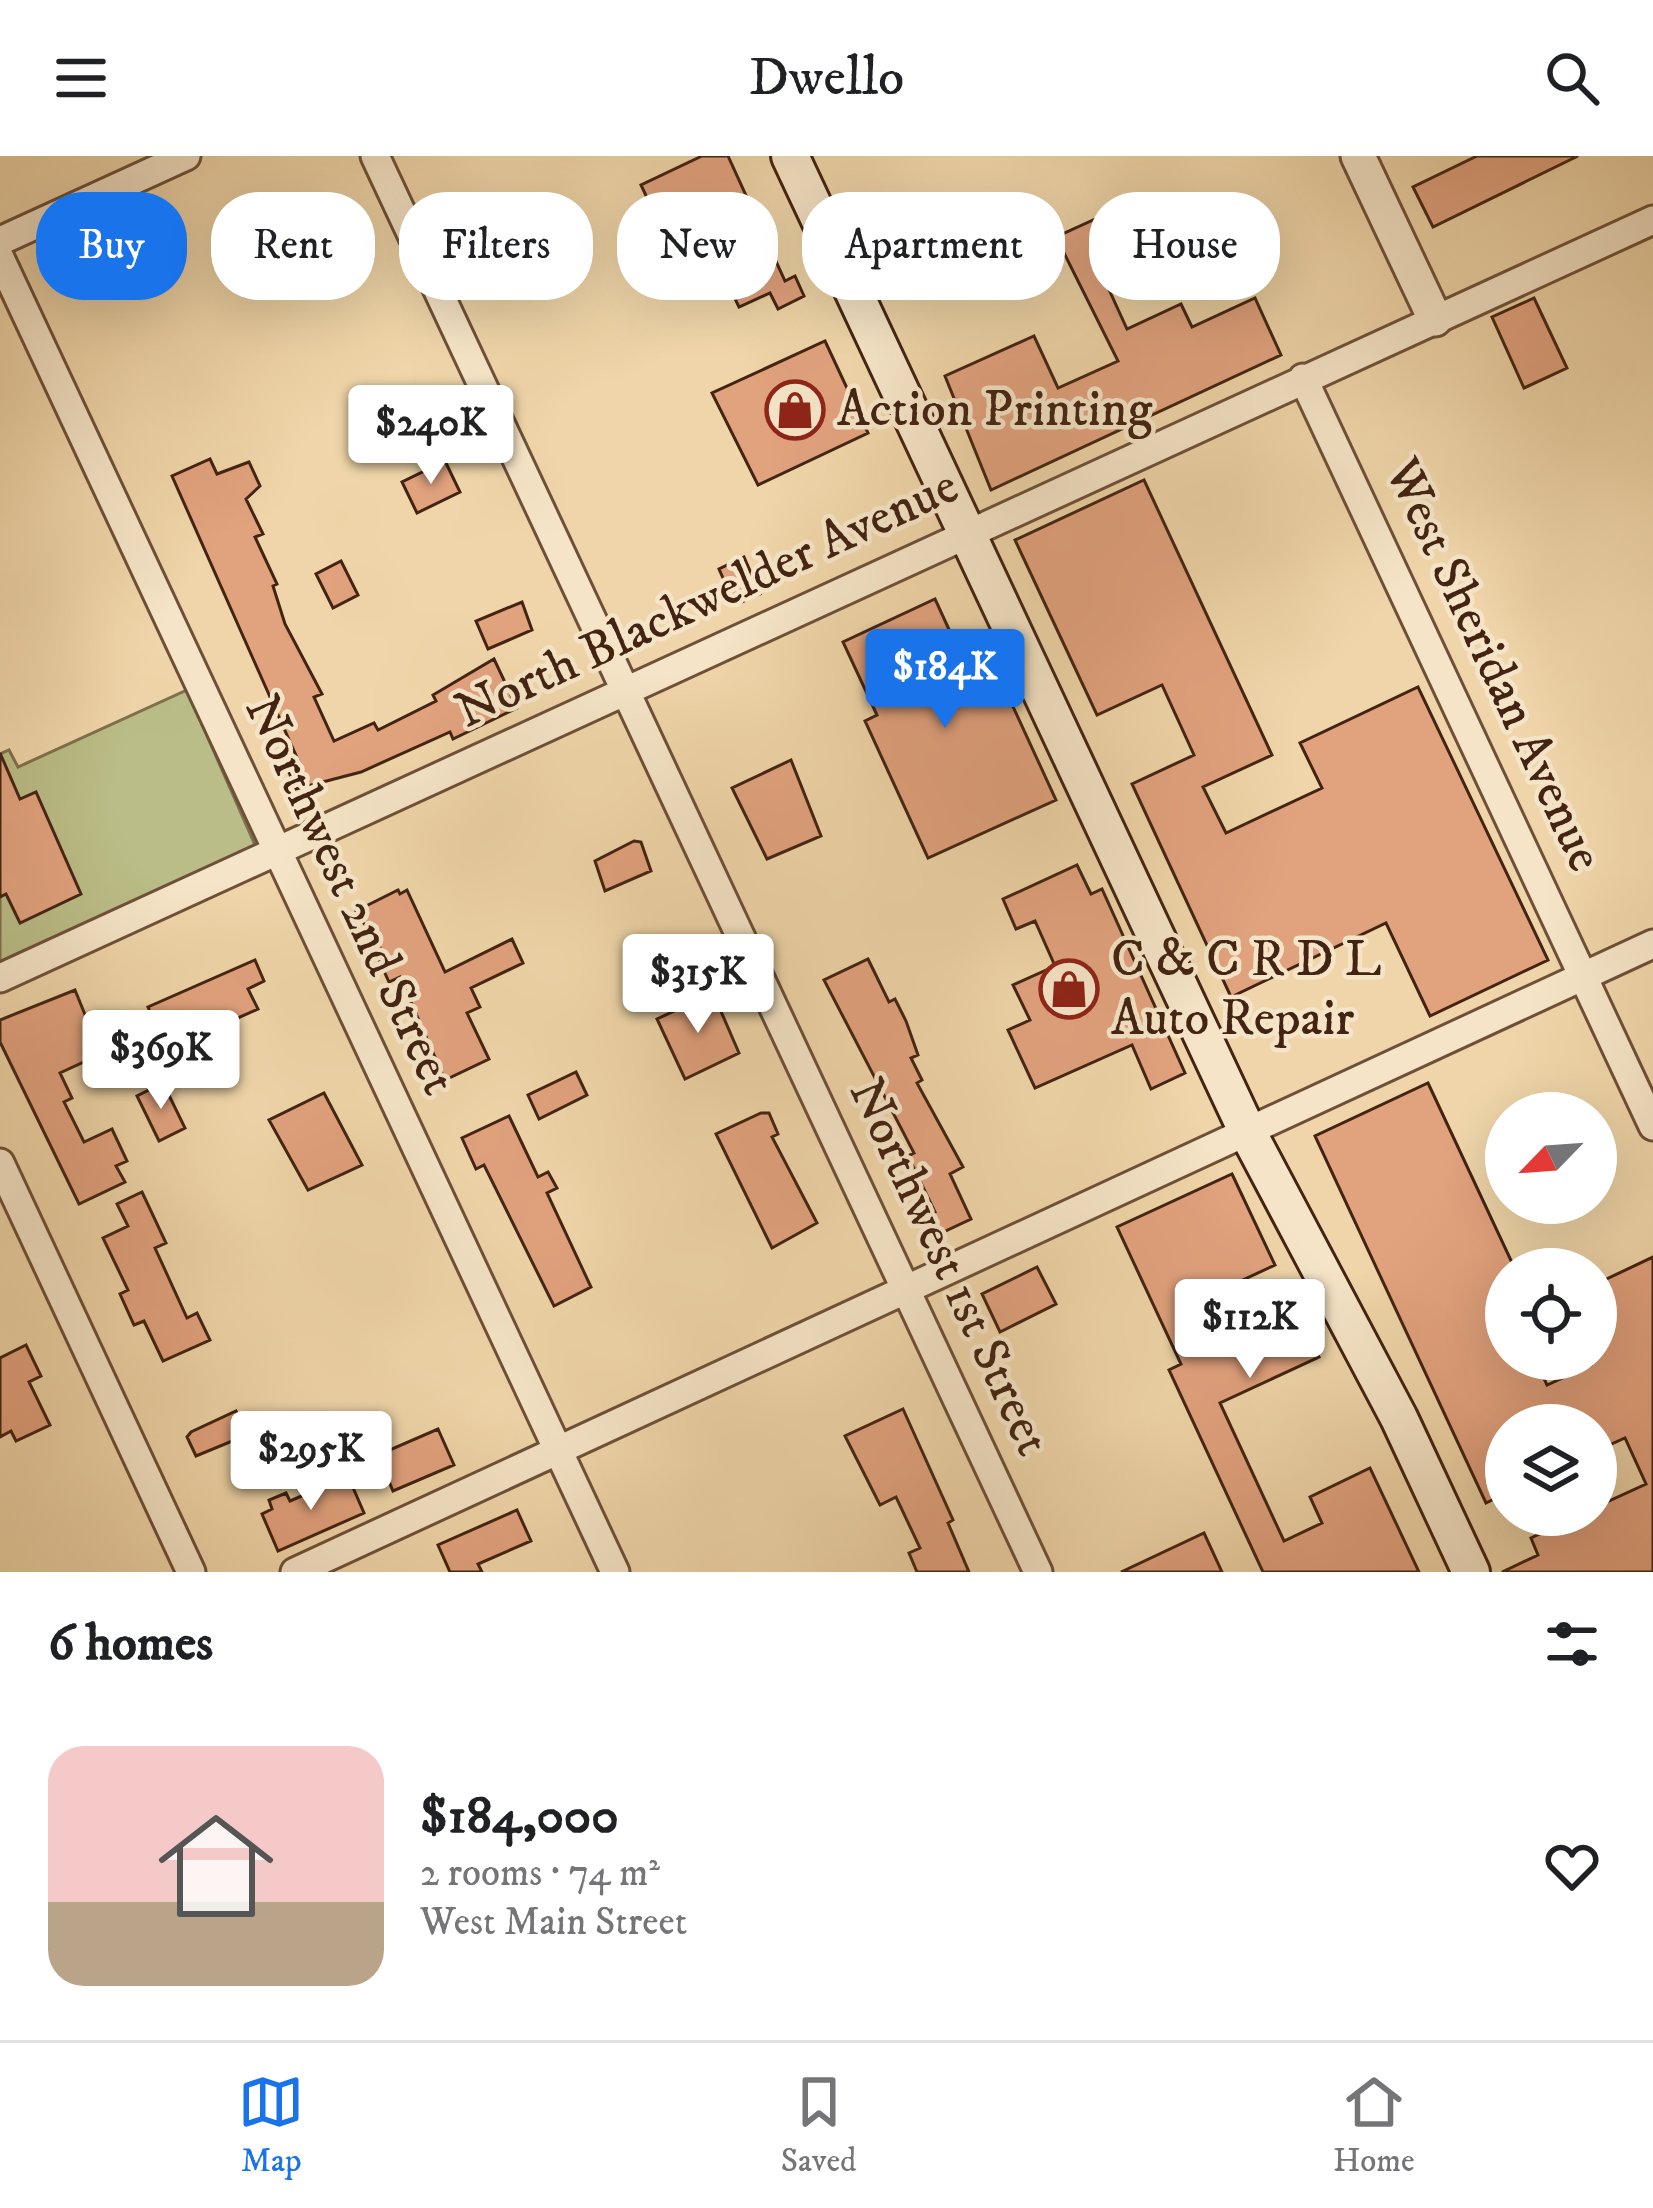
<!DOCTYPE html>
<meta charset="utf-8">
<style>
:root{--surface:#fff;--page:#f6f6f6;--text:#202124;--muted:#757577;--line:#e0e0e0;--accent:#1a73e8}
body{margin:0;font-family:"IM FELL DW Pica",serif;background:var(--page);color:var(--text);height:100vh;display:flex;flex-direction:column;font-size:45px;white-space:nowrap}
*{box-sizing:border-box;margin:0}
p{font-size:39px;color:var(--muted)}
.icon{flex:none;width:66px;height:66px;fill:none;stroke:currentColor;stroke-width:2;stroke-linecap:round;stroke-linejoin:round}
.map{position:relative;height:1416px;overflow:hidden}
.details{display:flex;flex-direction:column;background:var(--surface);flex:1}
.details>*{flex:none}
.banner{position:absolute;left:36px;top:36px;width:1581px;height:108px;display:flex;gap:24px}
.needle{width:78px;rotate:245deg}
.tools{position:absolute;left:1485px;top:936px;display:grid;gap:24px}
.tools a{display:grid;place-items:center;width:132px;height:132px;border-radius:50%;background:var(--surface);box-shadow:0 12px 48px #0002;font-size:60px}
.price{position:absolute;translate:-50% -102px;padding:0 27px;border-radius:12px;background:#fff;color:#222;font-size:39px;line-height:78px;filter:drop-shadow(0 3px 6px #0008)}
.price::after{content:'';position:absolute;left:50%;top:72px;width:36px;height:27px;margin-left:-18px;background:inherit;clip-path:polygon(0 0,100% 0,50% 100%)}
.price.current{background:var(--accent);color:#fff}
ul{padding:0;list-style:none}
li{display:flex;align-items:center;gap:36px;height:300px;padding:0 48px}
li span{display:grid;place-items:center;flex:none;width:336px;height:240px;border-radius:36px;color:#555}
li>.icon{margin-inline-start:auto}
span .icon{width:144px;height:144px;fill:#fffc;stroke-width:1}
li b{font-size:51px}
h2{display:flex;justify-content:space-between;align-items:center;height:144px;padding:0 48px;font-size:51px}
.tag{padding:0 42px;border-radius:48px;background:var(--surface);box-shadow:0 12px 48px #0002;font-size:42px;line-height:108px}
.tag.current{background:var(--accent);color:#fff}
header{display:flex;justify-content:space-between;align-items:center;height:156px;padding:0 48px;background:var(--surface);font-size:54px;font-weight:600}
.tabs{display:flex;justify-content:space-around;align-items:center;height:168px;border-top:3px solid var(--line);background:var(--surface);font-size:33px;color:var(--muted)}
.tabs a{display:grid;justify-items:center;gap:6px}
.tabs .current{color:var(--accent)}
.map>svg:first-child{display:block}
.green{fill:#babd87;stroke:#7e704c;stroke-width:3}
.building{fill:#e1a27e;stroke:#432412;stroke-width:3}
.lines{fill:none;stroke-linecap:round;stroke-linejoin:round}
.minor-casing{stroke:#6e5038;stroke-width:33}
.tertiary-casing{stroke:#6e5038;stroke-width:39}
.secondary-casing{stroke:#432412;stroke-width:42}
.minor{stroke:#f5e4c7;stroke-width:27}
.tertiary{stroke:#f5e4c7;stroke-width:33}
.secondary{stroke:#f5e4c7;stroke-width:36}
.labels{text-anchor:middle;dominant-baseline:central;stroke-width:9;stroke-linejoin:round;paint-order:stroke}
.poi-label{font-size:51px;fill:#432412;stroke:#f5e4c7;text-anchor:start}
.street-label{font-size:51px;fill:#432412;stroke:#f5e4c7}
</style>
<header><svg class="icon" aria-label="menu" viewBox="0 0 24 24"><path d="M4 6h16M4 12h16M4 18h16"/></svg>Dwello<svg class="icon" aria-label="search" viewBox="0 0 24 24"><circle cx="10" cy="10" r="6"/><path d="M15 15l6 6"/></svg></header>
<div class="map">
<svg width="1653" height="1416" viewBox="0 0 1653 1416">
<rect width="100%" height="100%" fill="#efd5a9"/>
<filter id="stains"><feTurbulence type="fractalNoise" baseFrequency=".00167" numOctaves="4"/><feColorMatrix values="0 0 0 0 .2 0 0 0 0 .09 0 0 0 0 .02 0 0 0 .5 -.17"/></filter>
<radialGradient id="worn" r=".72"><stop offset=".6" stop-color="#630" stop-opacity="0"/><stop offset="1" stop-color="#630" stop-opacity=".3"/></radialGradient>
<path class="green" d="M187,534L255,689L0,808V598L9,594L18,611Z"/>
<path class="building" d="M702,0H728L785,125L795,120L804,140L778,153L770,137L739,151L724,120L700,131L678,85L669,89L641,29Z
M1477,0H1578L1433,71L1413,31Z
M1150,38L1171,85L1101,116L1127,173L1181,148L1192,171L1255,142L1281,199L991,334L945,220L1034,180L1058,232L1118,205L1056,81Z
M1534,142L1567,212L1524,232L1492,161Z
M825,185L868,277L758,329L712,237Z
M210,303L217,318L249,306L260,330L246,343L263,378L255,381L277,428L273,430L285,468L322,538L314,541L334,585L374,567L378,574L436,545L433,539L494,503L517,552L453,583L450,576L361,616L296,633L286,609L298,604L172,320Z
M445,305L460,336L417,357L402,326Z
M1144,324L1272,599L1203,631L1226,677L1322,632L1300,587L1418,531L1548,804L1430,860L1386,767L1231,841L1132,628L1194,599L1162,529L1097,559L1015,384Z
M744,401L760,438L735,449L719,413Z
M341,405L358,439L333,452L316,418Z
M935,443L969,517L992,505L1056,644L928,702L865,565L877,559L843,486Z
M522,446L532,474L488,493L476,465Z
M0,597L20,643L36,636L81,738L20,767L6,738L0,741Z
M791,604L821,680L767,703L732,632Z
M634,685L641,686L651,715L605,735L595,705Z
M1077,709L1091,738L1102,733L1185,917L1151,933L1132,889L1035,932L1008,874L1030,864L1013,829L1055,810L1035,765L1016,773L1003,743Z
M398,734L400,738L407,734L445,816L512,783L523,807L471,832L480,851L467,857L489,903L445,924L400,821L389,826L378,802L385,799L356,755Z
M868,803L889,846L895,843L906,865L918,899L911,902L922,924L917,927L963,1011L950,1018L971,1063L937,1079L927,1060L935,1056L908,1000L914,997L824,824Z
M255,804L264,825L248,833L258,853L166,894L148,851Z
M75,834L101,898L60,917L72,942L64,946L84,986L112,973L127,1005L116,1010L125,1026L79,1048L0,886V864Z
M713,837L739,897L685,923L657,863Z
M576,916L587,939L539,963L528,939Z
M163,927L185,972L159,985L137,940Z
M1428,927L1515,1113H1506V1203H1535L1547,1229L1591,1209L1589,1203H1596V1128L1653,1101V1416H1502L1538,1399L1531,1382L1580,1359H1596V1351L1646,1328L1625,1282L1596,1295V1269H1506V1337L1486,1347L1315,980Z
M324,937L362,1009L308,1034L269,964Z
M761,957H769L778,978L772,981L817,1067L772,1092L716,978Z
M509,960L538,1021L548,1016L557,1032L547,1037L591,1131L554,1150L484,1009L476,1013L462,982Z
M1232,1018L1275,1109L1185,1151L1206,1197L1297,1154L1319,1201L1220,1247L1284,1385L1322,1367L1310,1341L1370,1312L1419,1416H1263L1169,1214L1181,1208L1117,1071Z
M142,1036L166,1087L155,1092L187,1162L197,1157L210,1184L163,1205L144,1165L134,1169L120,1138L128,1134L103,1082L128,1070L117,1048Z
M1037,1111L1056,1148L1000,1176L982,1138Z
M26,1189L41,1220L29,1226L50,1269L16,1285L11,1275L0,1281V1202Z
M903,1253L953,1364L948,1367L969,1416H917L909,1397L920,1392L896,1341L880,1349L845,1280Z
M236,1255L247,1279L196,1300L187,1281L191,1276Z
M438,1273L454,1309L393,1335L378,1299Z
M348,1320L364,1357L278,1395L262,1358L272,1353L269,1344L286,1337L290,1345Z
M517,1354L531,1385L478,1408L482,1416H450L438,1389Z
M1204,1377L1222,1416H1121Z"/>
<g class="lines">
<defs>
<path id="minor" d="M375,0L1038,1416
M0,85L186,0
M0,102L615,1416
M1303,222L1653,970
M0,822L1653,64
M0,1007L191,1416
M295,1416L1653,788"/>
<path id="tertiary" d="M1358,0L1435,163"/>
<path id="secondary" d="M790,0L1248,977L1399,1262L1471,1416"/>
</defs>
<use href="#minor" class="minor-casing"/>
<use href="#tertiary" class="tertiary-casing"/>
<use href="#secondary" class="secondary-casing"/>
<use href="#minor" class="minor"/>
<use href="#tertiary" class="tertiary"/>
<use href="#secondary" class="secondary"/>
</g>
<defs>
<symbol id="shop-ring" viewBox="-11 -11 22 22"><circle r="9.5" fill="#f5e4c7" stroke="#8f2418" stroke-width="1.5"/><path d="M-5-2.5h2.3a2.7 3.5 0 0 1 5.4 0H5L5.5 6h-11ZM-1.5-2.5h3a1.5 2.3 0 0 0-3 0Z" fill="#8f2418"/></symbol>
</defs>
<g fill-rule="evenodd">
<use href="#shop-ring" x="762" y="221" width="66" height="66"/>
<use href="#shop-ring" x="1036" y="800" width="66" height="66"/>
</g>
<g class="labels">
<g class="poi-label">
<text x="837" y="254">Action Printing</text>
<text x="1111" y="804">C &amp; C R D L<tspan x="1111" dy="59">Auto Repair</tspan></text>
</g>
<g class="street-label">
<text transform="translate(707 443) rotate(-25)">North Blackwelder Avenue</text>
<text transform="translate(1493 509) rotate(65)">West Sheridan Avenue</text>
<text transform="translate(350 739) rotate(65)">Northwest 2nd Street</text>
<text transform="translate(949 1111) rotate(65)">Northwest 1st Street</text>
</g>
</g>
<rect width="100%" height="100%" filter="url(#stains)"/>
<rect width="100%" height="100%" fill="url(#worn)"/>
</svg>
<div class="tools">
<a><svg class="needle" viewBox="-14 -14 28 28"><path d="M0-13l5 13h-10z" fill="#e53935"/><path d="M0 13l5-13h-10z" fill="#757577"/></svg></a>
<a><svg class="icon" aria-label="locate" viewBox="0 0 24 24"><circle cx="12" cy="12" r="6"/><path d="M12 2v4M12 18v4M2 12h4M18 12h4"/></svg></a>
<a><svg class="icon" aria-label="layers" viewBox="0 0 24 24"><path d="M12 4l9 5-9 5-9-5zM3 14l9 5 9-5"/></svg></a>
</div>
<b class="price" style="left:431px;top:331px">$240K</b>
<b class="price current" style="left:945px;top:575px">$184K</b>
<b class="price" style="left:698px;top:880px">$315K</b>
<b class="price" style="left:161px;top:956px">$369K</b>
<b class="price" style="left:1250px;top:1225px">$112K</b>
<b class="price" style="left:311px;top:1357px">$295K</b>
<div class="banner">
<a class="tag current">Buy</a>
<a class="tag">Rent</a>
<a class="tag">Filters</a>
<a class="tag">New</a>
<a class="tag">Apartment</a>
<a class="tag">House</a>
</div>
</div>
<section class="details">
<h2>6 homes<svg class="icon" aria-label="filters" viewBox="0 0 24 24"><path d="M4 7h16M4 17h16"/><circle cx="9" cy="7" r="2"/><circle cx="15" cy="17" r="2"/></svg></h2>
<ul>
<li><span style="background:linear-gradient(#f6c9c9 65%,#b9a48a 0)"><svg class="icon" aria-label="home" viewBox="0 0 24 24"><path d="M3 11l9-7 9 7M6 9v11h12V9"/></svg></span><div><b>$184,000</b><p>2 rooms · 74 m²</p><p>West Main Street</p></div><svg class="icon" aria-label="heart" viewBox="0 0 24 24"><path d="M12 20l-8-8c-3-5 5-10 8-4 3-6 11-1 8 4z"/></svg></li>
</ul>
</section>
<nav class="tabs">
<a class="current"><svg class="icon" aria-label="map" viewBox="0 0 24 24"><path d="M3 6l6-2 6 2 6-2v14l-6 2-6-2-6 2zM9 4v14M15 6v14"/></svg>Map</a>
<a><svg class="icon" aria-label="saved" viewBox="0 0 24 24"><path d="M7 4h10v16l-5-4-5 4z"/></svg>Saved</a>
<a><svg class="icon" aria-label="home" viewBox="0 0 24 24"><path d="M3 11l9-7 9 7M6 9v11h12V9"/></svg>Home</a>
</nav>
